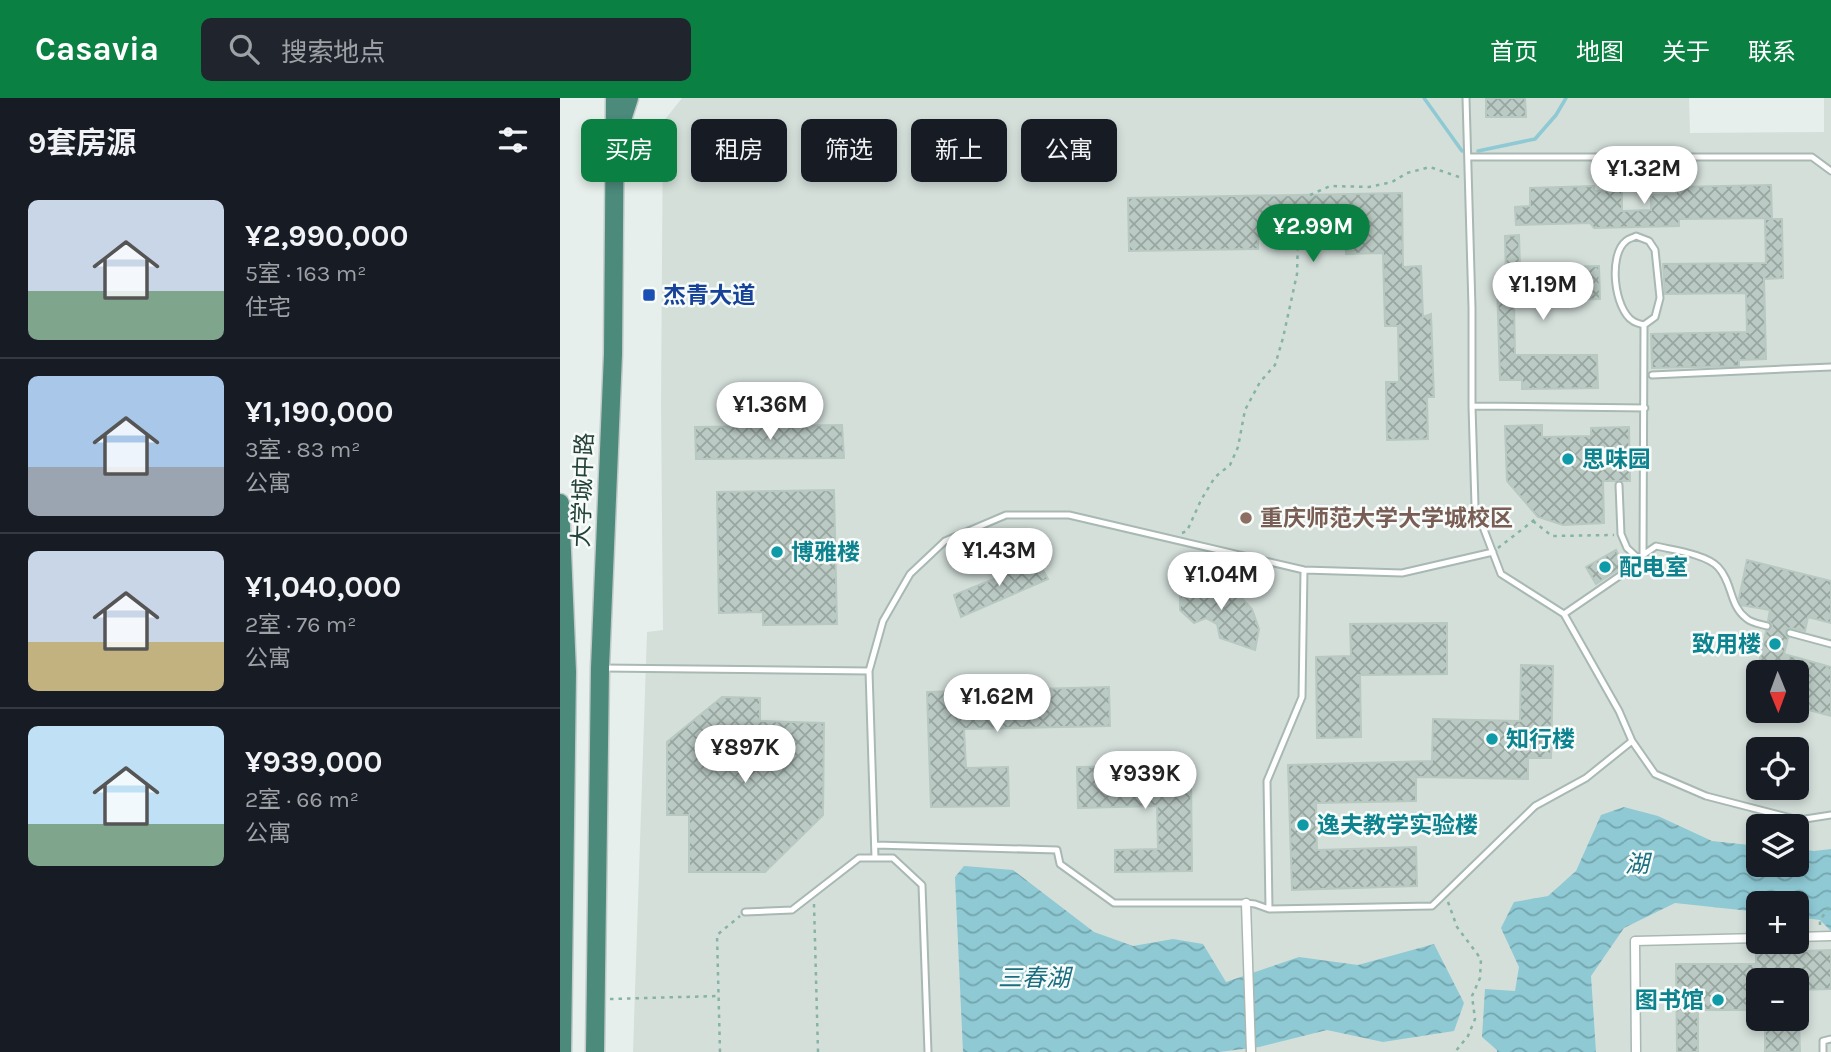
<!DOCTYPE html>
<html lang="zh">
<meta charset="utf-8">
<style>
:root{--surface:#171b24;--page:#20242c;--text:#f1f3f6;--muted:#9ea1a6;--line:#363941;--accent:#0b8043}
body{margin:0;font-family:Karla,"Noto Sans SC",sans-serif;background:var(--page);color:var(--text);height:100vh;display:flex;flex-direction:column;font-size:26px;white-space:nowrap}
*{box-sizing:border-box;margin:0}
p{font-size:23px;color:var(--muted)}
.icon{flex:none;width:38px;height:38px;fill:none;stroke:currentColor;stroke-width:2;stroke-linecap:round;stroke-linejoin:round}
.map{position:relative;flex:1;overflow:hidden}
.side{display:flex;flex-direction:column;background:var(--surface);width:560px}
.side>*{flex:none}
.guide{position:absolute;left:21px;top:21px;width:665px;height:63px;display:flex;gap:14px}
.needle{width:46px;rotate:179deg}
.buttons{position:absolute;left:1186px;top:562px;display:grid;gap:14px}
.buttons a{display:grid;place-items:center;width:63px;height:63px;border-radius:10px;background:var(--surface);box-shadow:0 4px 10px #0003;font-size:35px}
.price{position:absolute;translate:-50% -60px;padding:0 16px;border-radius:24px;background:#fff;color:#222;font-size:23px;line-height:46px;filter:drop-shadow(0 2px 4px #0008)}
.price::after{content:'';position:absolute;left:50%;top:42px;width:21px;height:16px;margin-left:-10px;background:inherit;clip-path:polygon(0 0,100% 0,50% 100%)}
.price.selected{background:var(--accent);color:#fff}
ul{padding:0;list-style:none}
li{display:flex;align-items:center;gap:21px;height:175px;padding:0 28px}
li+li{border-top:2px solid var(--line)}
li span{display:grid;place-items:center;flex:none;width:196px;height:140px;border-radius:10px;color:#555}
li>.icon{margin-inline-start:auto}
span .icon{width:84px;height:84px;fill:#fffc;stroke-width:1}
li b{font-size:30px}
h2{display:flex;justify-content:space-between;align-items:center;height:84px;padding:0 28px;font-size:30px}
.pill{padding:0 24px;border-radius:10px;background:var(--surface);box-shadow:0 4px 10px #0003;font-size:24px;line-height:63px}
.pill.selected{background:var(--accent);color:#fff}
header{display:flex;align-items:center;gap:42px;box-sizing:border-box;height:98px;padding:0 35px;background:var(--accent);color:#fff}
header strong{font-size:33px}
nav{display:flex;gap:38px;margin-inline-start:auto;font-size:24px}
.search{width:490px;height:63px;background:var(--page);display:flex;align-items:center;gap:18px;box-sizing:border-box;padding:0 24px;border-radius:10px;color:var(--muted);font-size:26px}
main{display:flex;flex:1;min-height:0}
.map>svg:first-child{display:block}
.built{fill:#d4dfda;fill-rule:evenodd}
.water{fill:url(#water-waves)}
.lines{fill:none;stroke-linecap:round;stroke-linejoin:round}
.stream{stroke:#8ec9d4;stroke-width:3.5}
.building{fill:url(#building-cross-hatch);stroke:#b8c9c2;stroke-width:2}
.service-casing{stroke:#a8b8b2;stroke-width:9}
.pedestrian-casing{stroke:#a8b8b2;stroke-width:11}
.trunk-casing{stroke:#c2cac8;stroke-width:21}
.path{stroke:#86b3a5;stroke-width:2.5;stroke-dasharray:3.5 5;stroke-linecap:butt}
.service{stroke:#fff;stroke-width:5}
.pedestrian{stroke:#fff;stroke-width:8}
.trunk{stroke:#4c8a7c;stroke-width:18}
.transit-dot{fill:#1a4fb4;stroke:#f7fbf9;stroke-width:2.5}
.culture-dot{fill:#0f9aa8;stroke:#f7fbf9;stroke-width:2.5}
.education-dot{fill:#8d6e63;stroke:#f7fbf9;stroke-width:2.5}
.labels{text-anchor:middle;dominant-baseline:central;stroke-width:5;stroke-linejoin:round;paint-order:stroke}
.transit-label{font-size:23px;font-weight:bold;fill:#164399;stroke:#f7fbf9;text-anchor:start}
.culture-label{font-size:23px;font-weight:bold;fill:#0d838f;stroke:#f7fbf9;text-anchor:start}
.street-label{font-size:23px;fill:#24423a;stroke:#f7fbf9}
.education-label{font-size:23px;font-weight:bold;fill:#785e54;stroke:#f7fbf9;text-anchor:start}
.water-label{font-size:24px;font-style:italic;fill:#1c6f80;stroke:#f7fbf9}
</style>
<header>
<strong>Casavia</strong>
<div class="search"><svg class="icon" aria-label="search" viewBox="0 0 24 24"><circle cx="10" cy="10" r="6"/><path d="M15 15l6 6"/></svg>搜索地点</div>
<nav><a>首页</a><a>地图</a><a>关于</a><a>联系</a></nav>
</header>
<main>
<section class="side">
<h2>9套房源<svg class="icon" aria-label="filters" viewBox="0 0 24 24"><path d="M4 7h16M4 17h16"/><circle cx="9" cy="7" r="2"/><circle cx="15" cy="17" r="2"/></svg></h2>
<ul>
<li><span style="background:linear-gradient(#c9d6e8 65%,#7fa58c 0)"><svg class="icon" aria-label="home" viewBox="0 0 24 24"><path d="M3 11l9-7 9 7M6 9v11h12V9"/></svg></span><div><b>¥2,990,000</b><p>5室 · 163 m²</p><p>住宅</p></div></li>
<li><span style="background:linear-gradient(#a9c7e8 65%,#9aa5b1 0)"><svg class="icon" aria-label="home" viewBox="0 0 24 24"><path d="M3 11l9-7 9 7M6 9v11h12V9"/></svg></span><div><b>¥1,190,000</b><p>3室 · 83 m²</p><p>公寓</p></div></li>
<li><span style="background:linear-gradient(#c9d6e8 65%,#c2b280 0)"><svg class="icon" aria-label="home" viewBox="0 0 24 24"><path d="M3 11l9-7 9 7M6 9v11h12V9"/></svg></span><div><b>¥1,040,000</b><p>2室 · 76 m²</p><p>公寓</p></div></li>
<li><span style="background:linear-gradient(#bfe0f5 70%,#7fa58c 0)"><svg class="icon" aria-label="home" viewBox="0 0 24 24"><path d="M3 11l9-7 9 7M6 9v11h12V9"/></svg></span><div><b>¥939,000</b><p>2室 · 66 m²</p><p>公寓</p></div></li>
</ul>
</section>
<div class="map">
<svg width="1271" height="954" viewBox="0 0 1271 954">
<defs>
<pattern id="water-waves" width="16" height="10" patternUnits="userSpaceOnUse" patternTransform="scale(1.75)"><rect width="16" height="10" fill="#8ec9d4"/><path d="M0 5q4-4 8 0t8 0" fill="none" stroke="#74a5ad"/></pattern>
<pattern id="building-cross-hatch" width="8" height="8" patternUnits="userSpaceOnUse" patternTransform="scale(1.75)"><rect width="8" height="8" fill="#bbcac4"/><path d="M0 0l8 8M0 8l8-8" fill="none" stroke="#98a6a0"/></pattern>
</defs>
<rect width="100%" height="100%" fill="#e6efeb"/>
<path class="built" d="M122,0H1129L1130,35L1264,34V0H1271V954H73L87,534L103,532L101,306L103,24ZM1199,574H1237V612H1199ZM1199,651H1237V690H1199ZM1199,728H1237V766H1199ZM1199,805H1237V844H1199ZM1199,882H1237V920H1199Z"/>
<path class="water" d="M1064,709L1098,718L1152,743L1199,748V766H1237V751L1254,753L1271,751V833L1260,822L1237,819V805H1199V814L1115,805L1064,830L1031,878L1036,954H937V952L922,939L925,891L955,893L959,869L941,830L954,804L988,798L1016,773L1041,717Z
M404,768L453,772L534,834L573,848L613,841L643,846L666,884L739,859L798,867L874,846L904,905L894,933L823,944L767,932L699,949L659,954H403L395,779Z"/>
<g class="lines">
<path class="stream" d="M864,0L902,53
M918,53L975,41L996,17L1006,0"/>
</g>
<path class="building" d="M926,0H965L966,19H926Z
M1211,87L1212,120L1119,121V128L1034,130L1030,125L956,127L955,109L970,108V90L1034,88V93L1062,92V113L1091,112V97L1116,96V89Z
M842,95L843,169L861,168L863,219L871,216L874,299H867L868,341L827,342L826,284H839L838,228H825L823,155L786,156L785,140L698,141V151L569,153L568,100Z
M1205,121H1222L1223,180L1204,181L1206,261L1179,262V268L1092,270L1091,236L1187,234L1186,195L1105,196L1103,166L1206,165Z
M959,137L960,170L1039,168L1040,201L954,203L955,257H1037L1038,290L962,291V282H940L937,185H946L945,138Z
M282,327L284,360L136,361L135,329Z
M982,327V339L1031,338V330L1069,329L1070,383H1043L1044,425L1003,427L978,419L947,383L945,328Z
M274,392L277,526L203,527V514L159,515L157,394Z
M1056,452L1064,468L1036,486L1026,469Z
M1187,462L1271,483V525L1248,519L1245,533L1231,530L1227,531L1225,536L1228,540L1224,556L1271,569V618L1237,609V574H1197L1206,533L1210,532L1212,527L1208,523L1210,512L1181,507L1179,500Z
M478,463L488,481L401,519L394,497Z
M637,485L657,486L679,497L692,511L699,531L695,552L660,540L657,526L646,520L634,525L620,512V494Z
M887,525V576L800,577L801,639L757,640L756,559L791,558L790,526Z
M961,567L993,568L991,660H968V681L856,679V703L756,705L757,752L856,749L857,788L732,792L728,667L872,663L873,621L960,623Z
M549,589L550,628L404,631L406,670L448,669L449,708L371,709L367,594Z
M162,599L200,600V623L264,625L263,717L205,774H129V717H107V644Z
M615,667L616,682H631L632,773L555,774V752L598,751L597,708L518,710L517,669Z
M1271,852V891L1237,892V882H1199V912H1138V954H1117L1116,866H1196V855Z
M1205,920H1239L1240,954H1205Z"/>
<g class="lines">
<defs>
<path id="service" d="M906,0L912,210V308L915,408L941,476L1004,516L1059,613L1072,643L1095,676L1146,698L1239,722L1271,717
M908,59H1252L1271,73
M1092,277L1271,269
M912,308L1085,310
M1059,387L1061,436L1067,450L1079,461
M1083,457L1084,227L1095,219L1100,200L1095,152L1089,143L1076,138C1073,140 1069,140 1066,143C1048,157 1054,211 1073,223C1076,225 1080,226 1084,227
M1004,516L1074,468L1083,457L1096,448C1112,452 1146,456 1158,469C1173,485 1169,507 1186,520C1191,525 1200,526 1207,528
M1230,535L1271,546
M43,570L309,573
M315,747L497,752L500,766L554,805H686L695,806L709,811L872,808L975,708L1026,680L1072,643
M315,760L309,573L323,523L350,476L385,443L446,417H509L744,472L842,475L933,454
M709,811L707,683L742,599L744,472
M185,814L232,812L299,760H333L362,787L368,954
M1263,954V943L1271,941"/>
<path id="pedestrian" d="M686,805L691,954
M1237,839L1271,838
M1076,954L1075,843L1199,840"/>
<path id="trunk" d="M60,28L69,0
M0,405L7,574L2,954
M35,954L40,570L53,256L55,0"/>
</defs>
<use href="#service" class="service-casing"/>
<use href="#pedestrian" class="pedestrian-casing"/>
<use href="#trunk" class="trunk-casing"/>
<path class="path" d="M750,97L770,88L809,89L832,84L847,75L870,69L899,79
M973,423L992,438L1054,437
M622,435L627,433L641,402L655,379L670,367L678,349L685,312L700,284L715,267L723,240L737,176L738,141
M938,450L978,419
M888,804L897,829L921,861L920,880L912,898L915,921L908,938L895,954
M254,806L258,954
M1260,827V822L1271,807
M50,901L158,898
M160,954L157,837L180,818"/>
<use href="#service" class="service"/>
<use href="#pedestrian" class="pedestrian"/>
<use href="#trunk" class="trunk"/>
</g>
<rect class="transit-dot" x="82" y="190" width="14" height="14" rx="3.5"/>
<g class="culture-dot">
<circle cx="1008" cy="361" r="7"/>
<circle cx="217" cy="454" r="7"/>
<circle cx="1045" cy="469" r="7"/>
<circle cx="1215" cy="546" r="7"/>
<circle cx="932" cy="641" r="7"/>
<circle cx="743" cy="727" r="7"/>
<circle cx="1158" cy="902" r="7"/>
</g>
<circle class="education-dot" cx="686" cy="420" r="7"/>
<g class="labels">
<g class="transit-label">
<text x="103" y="197">杰青大道</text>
</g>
<g class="culture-label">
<text x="1022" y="361">思味园</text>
<text x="231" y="454">博雅楼</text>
<text x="1059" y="469">配电室</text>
<text x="1201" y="546" text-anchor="end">致用楼</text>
<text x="946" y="641">知行楼</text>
<text x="757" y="727">逸夫教学实验楼</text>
<text x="1144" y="902" text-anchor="end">图书馆</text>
</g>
<g class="street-label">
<text transform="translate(23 392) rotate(-88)">大学城中路</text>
</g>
<g class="education-label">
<text x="700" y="420">重庆师范大学大学城校区</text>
</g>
<g class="water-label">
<text x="1077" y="766">湖</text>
<text x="474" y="880">三春湖</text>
</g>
</g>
</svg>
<div class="buttons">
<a><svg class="needle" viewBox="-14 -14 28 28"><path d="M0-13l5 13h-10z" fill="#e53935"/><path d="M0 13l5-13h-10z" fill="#9ea1a6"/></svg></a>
<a><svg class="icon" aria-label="locate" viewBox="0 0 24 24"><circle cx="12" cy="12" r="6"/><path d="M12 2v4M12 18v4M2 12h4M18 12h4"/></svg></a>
<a><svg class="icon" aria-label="layers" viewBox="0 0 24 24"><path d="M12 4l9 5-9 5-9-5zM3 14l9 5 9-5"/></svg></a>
<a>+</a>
<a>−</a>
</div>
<b class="price" style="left:1084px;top:108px">¥1.32M</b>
<b class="price selected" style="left:753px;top:166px">¥2.99M</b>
<b class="price" style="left:983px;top:224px">¥1.19M</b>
<b class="price" style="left:210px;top:344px">¥1.36M</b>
<b class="price" style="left:439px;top:490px">¥1.43M</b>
<b class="price" style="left:661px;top:514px">¥1.04M</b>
<b class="price" style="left:437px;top:636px">¥1.62M</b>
<b class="price" style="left:185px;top:687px">¥897K</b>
<b class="price" style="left:585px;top:713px">¥939K</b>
<div class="guide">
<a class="pill selected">买房</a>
<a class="pill">租房</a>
<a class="pill">筛选</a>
<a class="pill">新上</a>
<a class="pill">公寓</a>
</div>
</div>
</main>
